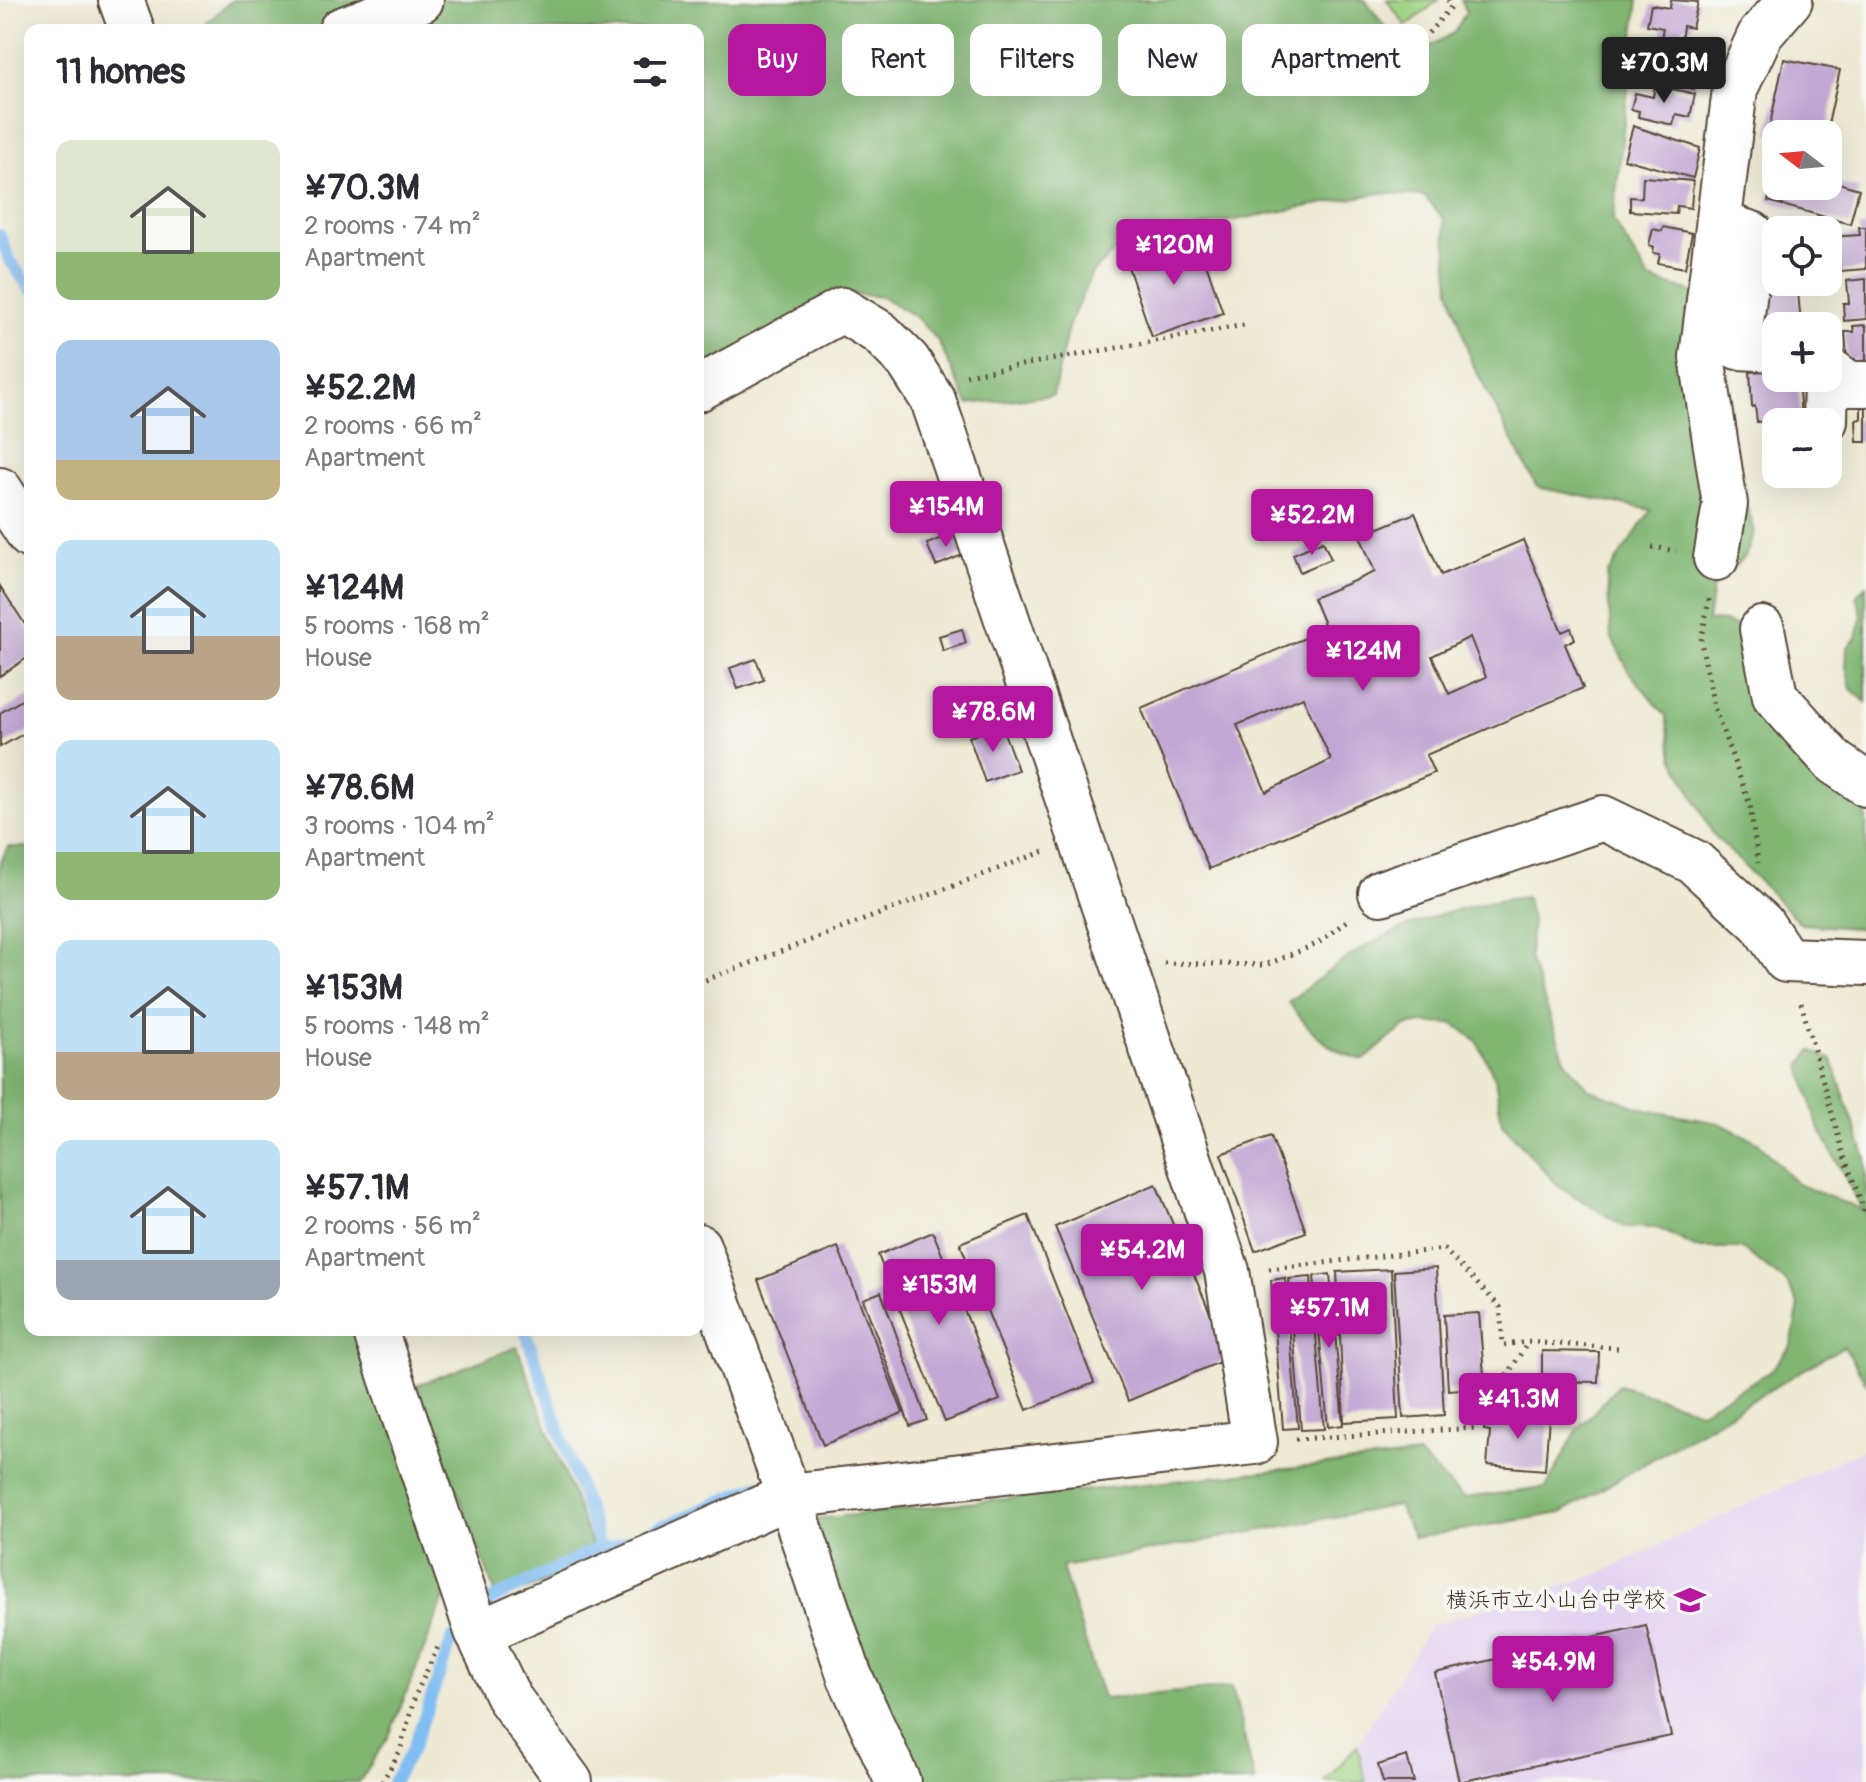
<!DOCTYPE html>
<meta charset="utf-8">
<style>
:root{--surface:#fff;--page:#f2f2f3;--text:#2b2b33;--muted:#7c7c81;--accent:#b5179e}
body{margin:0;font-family:Pangolin,"Klee One",sans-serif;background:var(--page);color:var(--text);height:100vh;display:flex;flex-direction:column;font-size:30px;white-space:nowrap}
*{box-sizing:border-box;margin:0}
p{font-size:26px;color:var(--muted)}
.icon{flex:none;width:44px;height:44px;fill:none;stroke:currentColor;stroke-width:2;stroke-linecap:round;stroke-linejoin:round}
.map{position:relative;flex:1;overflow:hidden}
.panel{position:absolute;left:24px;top:24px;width:680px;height:1312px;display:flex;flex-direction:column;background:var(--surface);border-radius:16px;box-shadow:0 8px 32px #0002}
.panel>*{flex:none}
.top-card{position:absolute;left:728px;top:24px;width:760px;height:72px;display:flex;gap:16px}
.needle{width:52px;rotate:286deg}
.fabs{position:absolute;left:1762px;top:120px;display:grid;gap:16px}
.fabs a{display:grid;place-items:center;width:80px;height:80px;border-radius:16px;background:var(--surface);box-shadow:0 8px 32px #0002;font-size:40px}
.price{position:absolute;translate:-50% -68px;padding:0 18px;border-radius:8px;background:var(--accent);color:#fff;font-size:26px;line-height:52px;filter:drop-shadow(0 2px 4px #0008)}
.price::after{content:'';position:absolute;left:50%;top:48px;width:24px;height:18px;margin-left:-12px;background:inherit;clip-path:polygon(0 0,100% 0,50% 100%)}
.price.selected{background:#222;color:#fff}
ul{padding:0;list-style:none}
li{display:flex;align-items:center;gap:24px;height:200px;padding:0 32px}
li span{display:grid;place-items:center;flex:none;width:224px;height:160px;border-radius:16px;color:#555}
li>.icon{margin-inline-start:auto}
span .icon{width:96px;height:96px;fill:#fffc;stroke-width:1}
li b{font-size:34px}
h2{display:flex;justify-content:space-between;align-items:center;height:96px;padding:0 32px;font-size:34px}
.chip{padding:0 28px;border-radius:16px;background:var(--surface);box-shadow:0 8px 32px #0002;font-size:28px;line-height:72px}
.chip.selected{background:var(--accent);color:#fff}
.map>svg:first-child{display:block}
.built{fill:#e3d3f2}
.green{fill:#a0d484;stroke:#6e7f51;stroke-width:2}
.forest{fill:#80b672;stroke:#5e7048;stroke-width:2}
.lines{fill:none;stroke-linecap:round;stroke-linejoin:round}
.stream{stroke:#80bdf3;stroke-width:12}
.building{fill:#c2a7d4;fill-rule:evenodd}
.minor-casing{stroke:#564739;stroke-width:48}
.path{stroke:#564739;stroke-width:5;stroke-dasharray:2 6;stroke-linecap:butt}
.minor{stroke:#fff;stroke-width:44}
.labels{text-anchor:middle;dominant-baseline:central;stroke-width:8;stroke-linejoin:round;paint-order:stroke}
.poi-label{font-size:22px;fill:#3b2a1e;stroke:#f6f6f2;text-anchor:end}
</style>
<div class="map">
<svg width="1866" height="1782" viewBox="0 0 1866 1782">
<rect width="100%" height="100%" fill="#f6f6f2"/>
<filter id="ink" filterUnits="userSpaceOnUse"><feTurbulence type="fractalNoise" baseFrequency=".0125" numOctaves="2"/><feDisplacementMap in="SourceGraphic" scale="16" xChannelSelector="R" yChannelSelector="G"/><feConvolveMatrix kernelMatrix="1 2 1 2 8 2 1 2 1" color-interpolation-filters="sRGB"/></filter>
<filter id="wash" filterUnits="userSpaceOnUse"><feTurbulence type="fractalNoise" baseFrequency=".006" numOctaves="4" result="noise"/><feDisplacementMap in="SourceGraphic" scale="32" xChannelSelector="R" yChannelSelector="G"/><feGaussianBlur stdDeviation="1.8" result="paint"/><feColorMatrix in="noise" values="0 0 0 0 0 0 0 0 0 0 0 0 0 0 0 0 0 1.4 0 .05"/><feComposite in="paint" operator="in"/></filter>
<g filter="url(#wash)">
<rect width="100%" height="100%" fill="#eee9d3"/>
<path class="built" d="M1866,1448V1782H1366L1357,1745L1431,1625L1596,1575Z"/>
<path class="green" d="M1387,0H1439L1406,26Z
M1357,1745L1366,1782H1325Z"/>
<path class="forest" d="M232,0H1365L1408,58L1454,33L1466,12L1461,0H1638L1613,220L1649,279L1715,299L1735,473L1755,531L1745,557L1713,587L1708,621L1724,622L1741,628C1746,656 1747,688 1757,714C1770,751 1832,767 1866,777V929L1801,924L1713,834L1673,757L1666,716L1630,673L1611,637L1607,575L1651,510L1537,487L1471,361L1450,289L1444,219L1424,196L1380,193L1208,225L1114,252L1092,273L1068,327L1053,395L968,404L938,341L917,318L883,297L851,294L698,368V30H205L207,23Z
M1866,585V702L1851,689L1846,668L1847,648L1857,637L1862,615L1857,596Z
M30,843V1330H357L450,1584L389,1736L359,1782H0V862L8,847H28Z
M1526,897L1532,919L1529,958L1565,1059L1589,1089L1646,1110L1719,1123L1758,1142L1797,1184L1862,1210L1817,1124L1801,1066L1811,1050L1832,1060L1866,1159V1383L1844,1346L1561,1513L1414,1538L1398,1505L1062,1567L1103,1699L1232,1687L1255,1782H916L902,1758L815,1519L1419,1455L1463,1498L1546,1488L1577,1430L1619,1385L1700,1411L1770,1372L1791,1346L1799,1305L1786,1282L1741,1248H1697L1658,1228L1625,1227L1558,1186L1502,1123L1495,1078L1477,1041L1454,1024L1426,1023L1405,1026L1364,1060C1328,1052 1310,1031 1288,1002C1312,984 1337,963 1363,948C1415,919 1467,903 1526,897Z
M517,1347L598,1562L498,1600L417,1385Z"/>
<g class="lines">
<path class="stream" d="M0,235L9,259L30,289
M525,1330L600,1547
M480,1612L491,1600L600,1547H613L759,1485
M393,1782L413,1748L453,1637L457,1638L466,1628"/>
</g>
<g id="blocks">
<path class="building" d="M1671,0L1698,2L1692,28L1683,26L1681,42L1661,38L1663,28L1647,25L1651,5L1670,8Z
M1649,44L1674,49V44L1684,46L1683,55L1701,59L1694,89L1656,81L1657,75L1631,70L1635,50L1647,53Z
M1784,59L1840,70L1826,134H1768Z
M1655,85L1695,94L1690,117L1676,114L1673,125L1638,117L1639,111L1631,109L1635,93L1653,97Z
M1633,126L1700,148L1693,178L1624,159Z
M1775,173L1776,186H1828V180L1859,189L1850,224L1768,201Z
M1643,177L1693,181L1691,208L1677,206L1676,214L1630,211V197L1642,198Z
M1663,227L1692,233L1685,268L1658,263L1660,254L1653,253L1654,247L1649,245L1653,229L1662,231Z
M1859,227H1866V269L1840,271L1839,261L1828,262V237L1860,235Z
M1197,237L1223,313L1152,337L1126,261Z
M1866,279V319L1844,321L1843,303H1849L1847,281Z
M1776,282H1797L1801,324L1776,326V331L1769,332L1767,318L1761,319L1760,301L1766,300L1765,283Z
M1866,325V368L1856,369L1855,359H1847L1845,332H1854L1853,326Z
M1776,370V378H1798L1801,418L1757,422L1755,406L1752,407L1750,372Z
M1866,406V442H1857L1856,420L1861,419V407Z
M1415,513L1441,575L1523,540L1562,632L1571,628L1575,639L1565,644L1583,688L1426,755L1434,773L1209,869L1141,708L1326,629L1313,598L1375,572L1360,536ZM1470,637L1486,677L1449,694L1432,656ZM1303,697L1331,760L1266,792L1237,725Z
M957,532L965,554L936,566L927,544Z
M1323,541L1331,559L1300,572L1293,554Z
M0,586L30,632V656L0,676Z
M962,629L966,643L943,651L939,636Z
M756,659L764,680L738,689L730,668Z
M30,695V730L0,747V713Z
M1001,725L1018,770L985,782L969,737Z
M1271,1136L1306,1232L1255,1251L1221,1154Z
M1156,1184L1229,1358L1128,1401L1055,1227Z
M1028,1215L1094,1383L1027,1410L960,1243Z
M933,1232L1000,1400L945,1422L878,1255Z
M838,1247L903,1413L823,1445L758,1280Z
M1436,1268L1444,1415L1403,1418L1394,1271Z
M1391,1269L1398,1419L1344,1422L1337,1272Z
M1330,1274L1343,1425L1328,1427L1314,1276Z
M1311,1277L1324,1429L1301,1430L1289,1279Z
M1285,1278L1298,1428L1283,1429L1271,1280Z
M881,1292L927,1420L910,1426L863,1299Z
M1479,1313L1485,1388L1448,1390L1444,1315Z
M1542,1351L1599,1352L1598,1382L1542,1381Z
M1513,1387L1557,1388L1556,1414L1511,1412Z
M1499,1412L1549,1417L1545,1470L1487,1465L1490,1431L1484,1430V1421L1498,1423Z
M1646,1625L1671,1736L1459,1782L1435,1673Z
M1407,1756L1414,1782H1383L1378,1765Z"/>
</g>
</g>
<g filter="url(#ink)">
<use href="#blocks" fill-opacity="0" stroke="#564739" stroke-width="2"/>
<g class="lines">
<defs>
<path id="minor" d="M121,0L132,30
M341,30L421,0
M1720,224L1752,234L1738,347L1776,349
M1828,369L1849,384H1866
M1825,421L1826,378
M0,490L30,536
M1716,558L1725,504L1702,357L1735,89L1760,35L1790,0
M1762,629L1775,696L1834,762L1866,784
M1381,893L1603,818L1694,862L1762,924L1786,960L1866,963
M698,1246L789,1496L850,1677L898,1782
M375,1330L477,1631L509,1698L570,1782
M479,1633L789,1496L1255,1442L1227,1271L933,400L908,361L880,333L842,310L698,389"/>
</defs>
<use href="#minor" class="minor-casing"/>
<path class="path" d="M1418,45L1451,7L1448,0
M966,375L1244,325
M1652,547L1676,551
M1709,599L1701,642L1714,707L1750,805L1758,863
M1164,963L1265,965L1317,944L1349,919
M698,983L1045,851
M1801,1003L1843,1153L1866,1215
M1269,1269L1444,1249L1500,1307L1503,1345L1527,1342
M1296,1439L1474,1428L1528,1342L1619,1348
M382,1782L400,1751L415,1696L438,1647"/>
<use href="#minor" class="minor"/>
</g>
</g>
<defs>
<symbol id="school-bare" viewBox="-9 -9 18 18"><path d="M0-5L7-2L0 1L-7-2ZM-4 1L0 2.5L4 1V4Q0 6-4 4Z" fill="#b5179e" stroke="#f6f6f2" stroke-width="2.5" paint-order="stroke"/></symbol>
</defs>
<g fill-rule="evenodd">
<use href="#school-bare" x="1668" y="1578" width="44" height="44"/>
</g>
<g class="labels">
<g class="poi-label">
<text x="1666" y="1600">横浜市立小山台中学校</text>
</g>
</g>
</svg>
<div class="fabs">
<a><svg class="needle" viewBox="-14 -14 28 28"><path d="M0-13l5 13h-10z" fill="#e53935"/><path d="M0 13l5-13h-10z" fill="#7c7c81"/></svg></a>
<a><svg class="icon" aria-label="locate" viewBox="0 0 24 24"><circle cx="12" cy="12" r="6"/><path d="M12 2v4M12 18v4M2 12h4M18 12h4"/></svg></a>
<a>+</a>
<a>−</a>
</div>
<b class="price selected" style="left:1664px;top:105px">¥70.3M</b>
<b class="price" style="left:1174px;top:287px">¥120M</b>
<b class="price" style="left:946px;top:549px">¥154M</b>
<b class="price" style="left:1312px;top:557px">¥52.2M</b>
<b class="price" style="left:1363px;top:693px">¥124M</b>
<b class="price" style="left:993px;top:754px">¥78.6M</b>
<b class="price" style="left:1142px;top:1292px">¥54.2M</b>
<b class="price" style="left:939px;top:1327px">¥153M</b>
<b class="price" style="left:1329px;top:1350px">¥57.1M</b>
<b class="price" style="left:1518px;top:1441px">¥41.3M</b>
<b class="price" style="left:1553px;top:1704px">¥54.9M</b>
<div class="top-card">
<a class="chip selected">Buy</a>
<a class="chip">Rent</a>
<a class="chip">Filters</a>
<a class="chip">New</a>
<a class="chip">Apartment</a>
</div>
<section class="panel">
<h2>11 homes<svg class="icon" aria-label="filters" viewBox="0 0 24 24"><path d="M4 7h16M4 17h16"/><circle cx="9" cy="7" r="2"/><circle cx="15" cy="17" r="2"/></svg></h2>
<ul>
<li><span style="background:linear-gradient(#dfe7d0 70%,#8fb573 0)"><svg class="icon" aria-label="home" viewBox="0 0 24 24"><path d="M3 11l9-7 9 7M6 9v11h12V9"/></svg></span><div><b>¥70.3M</b><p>2 rooms · 74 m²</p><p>Apartment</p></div></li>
<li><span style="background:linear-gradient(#a9c7e8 75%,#c2b280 0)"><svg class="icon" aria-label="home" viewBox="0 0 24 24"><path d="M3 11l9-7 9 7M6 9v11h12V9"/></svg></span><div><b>¥52.2M</b><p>2 rooms · 66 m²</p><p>Apartment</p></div></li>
<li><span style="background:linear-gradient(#bfe0f5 60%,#b9a48a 0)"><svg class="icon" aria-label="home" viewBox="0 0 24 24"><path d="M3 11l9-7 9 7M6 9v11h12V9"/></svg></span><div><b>¥124M</b><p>5 rooms · 168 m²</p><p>House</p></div></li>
<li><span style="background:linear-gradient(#bfe0f5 70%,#8fb573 0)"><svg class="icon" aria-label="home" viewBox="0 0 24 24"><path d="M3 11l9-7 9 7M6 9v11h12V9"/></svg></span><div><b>¥78.6M</b><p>3 rooms · 104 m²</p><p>Apartment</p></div></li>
<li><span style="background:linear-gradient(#bfe0f5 70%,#b9a48a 0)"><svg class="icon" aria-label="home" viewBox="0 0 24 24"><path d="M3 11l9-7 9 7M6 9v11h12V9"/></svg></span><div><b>¥153M</b><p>5 rooms · 148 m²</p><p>House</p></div></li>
<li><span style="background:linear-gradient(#bfe0f5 75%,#9aa5b1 0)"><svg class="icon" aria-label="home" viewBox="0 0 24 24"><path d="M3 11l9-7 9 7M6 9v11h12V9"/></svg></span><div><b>¥57.1M</b><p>2 rooms · 56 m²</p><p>Apartment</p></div></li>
</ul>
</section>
</div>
